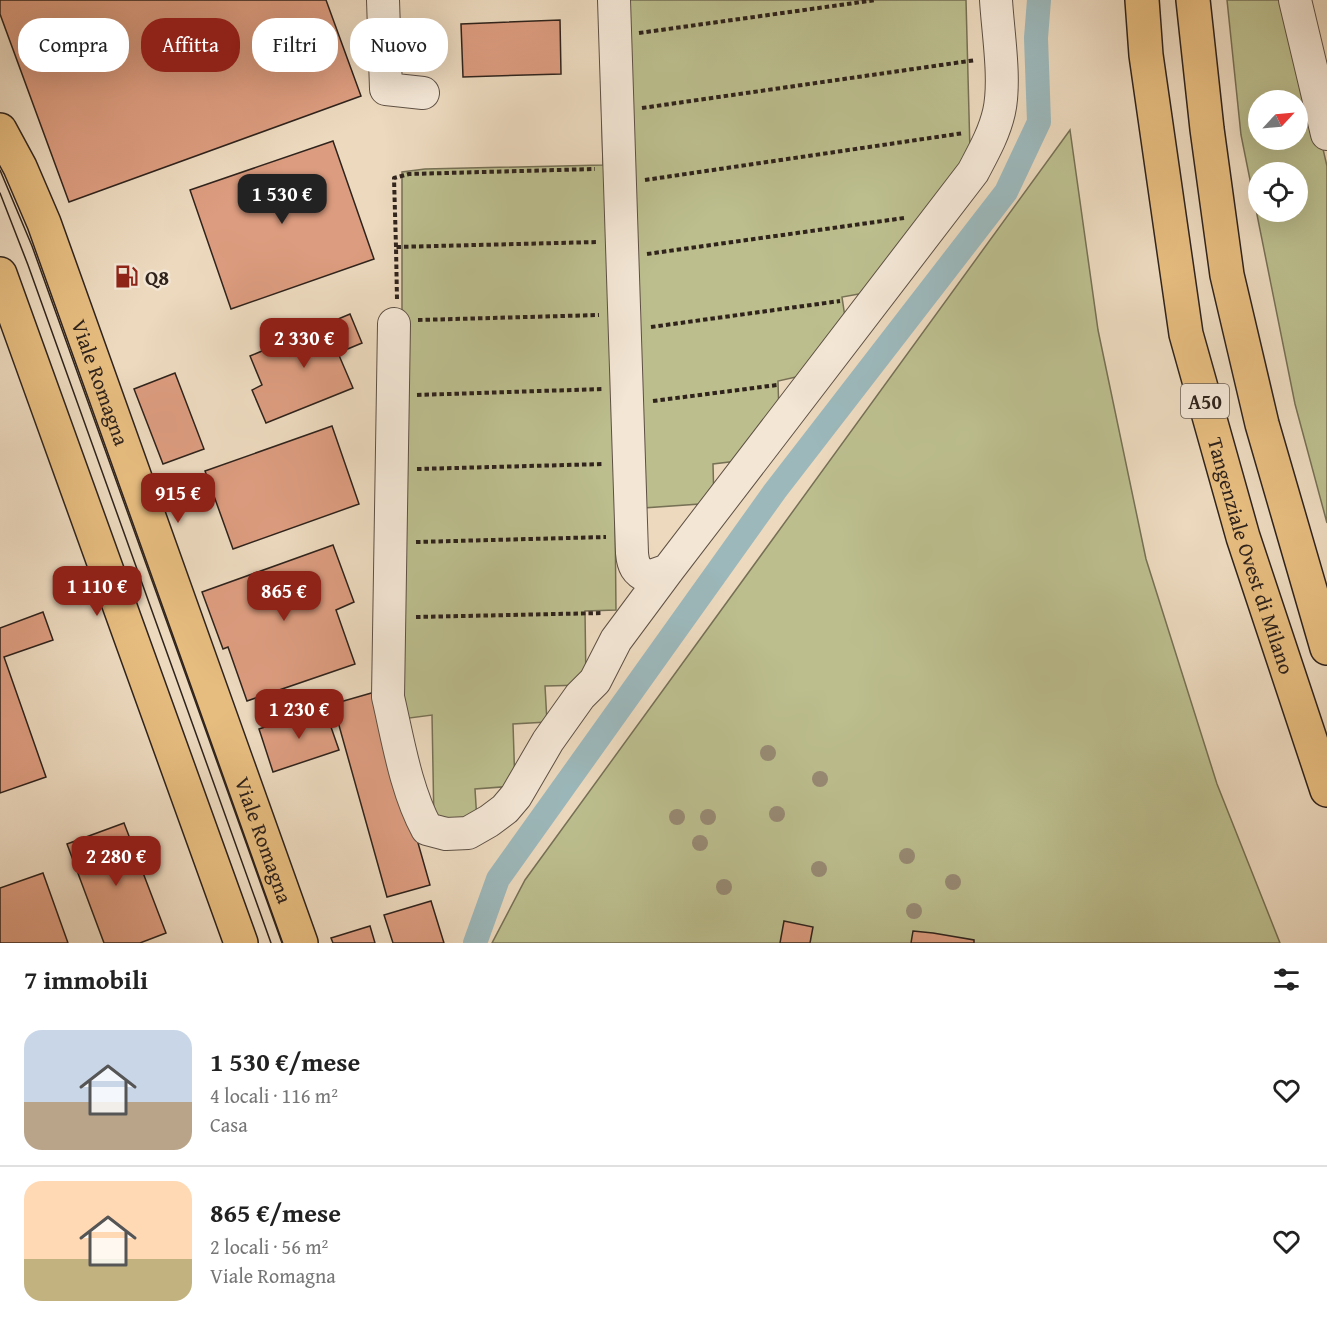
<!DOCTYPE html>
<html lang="it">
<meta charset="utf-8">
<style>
:root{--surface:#fff;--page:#f2f2f2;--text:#222;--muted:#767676;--line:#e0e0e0;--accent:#8f2418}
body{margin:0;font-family:"Gentium Book Plus",serif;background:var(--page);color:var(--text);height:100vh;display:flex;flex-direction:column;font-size:22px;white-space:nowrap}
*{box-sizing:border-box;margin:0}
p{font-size:20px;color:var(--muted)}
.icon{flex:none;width:33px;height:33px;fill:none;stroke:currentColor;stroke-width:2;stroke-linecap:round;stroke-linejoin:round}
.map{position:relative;height:943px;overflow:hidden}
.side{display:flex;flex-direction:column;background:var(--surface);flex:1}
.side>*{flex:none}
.guide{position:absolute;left:18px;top:18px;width:600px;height:54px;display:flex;gap:12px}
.needle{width:39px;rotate:64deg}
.fabs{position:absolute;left:1248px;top:90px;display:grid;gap:12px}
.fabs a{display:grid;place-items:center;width:60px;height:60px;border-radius:50%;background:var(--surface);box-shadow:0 6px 24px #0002;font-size:30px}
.price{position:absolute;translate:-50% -51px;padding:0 14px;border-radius:12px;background:var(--accent);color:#fff;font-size:20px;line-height:39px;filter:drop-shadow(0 2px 3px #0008)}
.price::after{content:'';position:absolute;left:50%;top:36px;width:18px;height:14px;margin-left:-9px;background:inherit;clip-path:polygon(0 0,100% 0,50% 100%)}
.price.on{background:#222;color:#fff}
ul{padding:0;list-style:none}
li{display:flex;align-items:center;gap:18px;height:150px;padding:0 24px}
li+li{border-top:2px solid var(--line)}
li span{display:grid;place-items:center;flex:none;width:168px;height:120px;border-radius:18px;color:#555}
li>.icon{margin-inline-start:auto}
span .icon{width:72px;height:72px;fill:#fffc;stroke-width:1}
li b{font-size:26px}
h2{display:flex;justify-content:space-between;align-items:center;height:72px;padding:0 24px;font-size:26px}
.tag{padding:0 21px;border-radius:24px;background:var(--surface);box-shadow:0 6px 24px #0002;font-size:21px;line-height:54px}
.tag.on{background:var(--accent);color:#fff}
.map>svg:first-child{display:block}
.green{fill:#bcbe8e;stroke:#767055;stroke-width:1.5;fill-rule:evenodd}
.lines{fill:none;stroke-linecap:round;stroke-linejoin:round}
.canal{stroke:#9cb8bb;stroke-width:24}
.building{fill:#dc9c7f;stroke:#2f231c;stroke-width:1.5}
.minor-casing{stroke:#5e5044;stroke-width:34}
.major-casing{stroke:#2f231c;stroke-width:36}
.highway-casing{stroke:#2f231c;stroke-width:36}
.path{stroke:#2f231c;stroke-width:4;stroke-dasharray:4.5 3;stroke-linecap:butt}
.minor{stroke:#f3e6d5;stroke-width:32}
.major{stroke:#e6bc7f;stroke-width:33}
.highway{stroke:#e6bc7f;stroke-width:33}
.tram{stroke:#2f231c;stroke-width:1.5}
.tree{fill:#978a74}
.labels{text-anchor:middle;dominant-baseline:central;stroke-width:5;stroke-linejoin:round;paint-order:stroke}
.shield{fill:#f3e6d5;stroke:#6a5e54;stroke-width:1.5}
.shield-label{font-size:20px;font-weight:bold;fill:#2f231c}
.poi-label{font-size:21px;font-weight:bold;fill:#2f231c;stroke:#f3e6d5;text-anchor:start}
.street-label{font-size:21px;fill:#2f231c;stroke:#f3e6d5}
</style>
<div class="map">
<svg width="1327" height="943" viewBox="0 0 1327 943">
<rect width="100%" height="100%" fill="#ecd9be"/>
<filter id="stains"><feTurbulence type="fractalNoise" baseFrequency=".00333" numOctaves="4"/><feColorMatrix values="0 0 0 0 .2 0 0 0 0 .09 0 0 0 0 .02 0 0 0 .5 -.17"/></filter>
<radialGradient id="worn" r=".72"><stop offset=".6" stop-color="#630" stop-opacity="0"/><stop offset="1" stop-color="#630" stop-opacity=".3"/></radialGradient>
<path class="green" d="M599,0H966L970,152L875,291L842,297L846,324L809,374L778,381L779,415L746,460L713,464L714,503L615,510L616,610L585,611L586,685L545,686L547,722L513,724L515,786L475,789L477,821L434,824L432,715L402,719V172L425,169L603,165Z
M1227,0H1288L1327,166V523L1295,404L1241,135ZM1258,100H1298V140H1258ZM1258,172H1298V212H1258Z
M1070,130L1098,330L1146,559L1217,784L1280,943H492L525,880Z"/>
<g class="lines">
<path class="canal" d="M475,943L498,879L775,491L1006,192L1039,122L1036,38L1039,0"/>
</g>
<path class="building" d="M0,0H326L361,96L69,202L0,14Z
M560,20L561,74L463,77L461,24Z
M333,141L374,259L231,309L190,190Z
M350,314L362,343L338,353L353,388L266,423L252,390L262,385L250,356Z
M175,373L204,449L163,464L134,389Z
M332,426L359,504L233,549L205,471Z
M333,545L354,602L336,610L355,664L247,701L228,647L223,649L202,592Z
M43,612L53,640L4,657L46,777L0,793V628Z
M375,692L430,885L387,897L333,704Z
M324,707L339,750L273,772L259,729Z
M124,823L166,933L140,943H104L67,844Z
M43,873L68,943H0V888Z
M431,901L444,943H393L384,915Z
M784,921L813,927L810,943H780Z
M370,926L375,943H333L331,938Z
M913,931L933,933L974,940V943H911Z"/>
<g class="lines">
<defs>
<path id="minor" d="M383,0L386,89L423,93
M614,0L632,553C633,565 636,572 648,577L668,570
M1295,0L1327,134
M394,324L388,697C398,740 406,791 427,829L446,834L468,833L489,821L505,809L516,796L548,741L580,696L595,681L616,640L668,570L973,172C983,153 994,134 999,112C1006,81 998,33 996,0"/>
<g id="major">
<path id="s1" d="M0,130L20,167L44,223L301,943"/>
<path d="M0,274L241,943"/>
</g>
<g id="highway">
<path id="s2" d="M1142,0L1146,55L1186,334L1243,537L1327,790"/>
<path d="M1193,0L1207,129L1227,275L1262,424L1327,648"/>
</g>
</defs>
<use href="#minor" class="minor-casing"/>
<use href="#major" class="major-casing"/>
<use href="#highway" class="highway-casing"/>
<path class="path" d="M639,33L876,0
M642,108L976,60
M645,180L964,133
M396,247L394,178L409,174L595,169
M647,254L904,218
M397,299L396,247L597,242
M418,320L599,315
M651,327L840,301
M417,395L602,389
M653,401L777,385
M417,469L604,464
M416,542L606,537
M416,617L603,613"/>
<use href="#minor" class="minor"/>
<use href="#major" class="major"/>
<use href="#highway" class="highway"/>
<path class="tram" d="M0,170L32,246L282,943
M0,193L28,265L271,943"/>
</g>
<g class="tree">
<circle cx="768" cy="753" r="8"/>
<circle cx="820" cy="779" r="8"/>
<circle cx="777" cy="814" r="8"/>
<circle cx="677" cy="817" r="8"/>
<circle cx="708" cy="817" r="8"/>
<circle cx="700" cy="843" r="8"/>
<circle cx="907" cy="856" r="8"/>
<circle cx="819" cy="869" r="8"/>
<circle cx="953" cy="882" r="8"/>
<circle cx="724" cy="887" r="8"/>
<circle cx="914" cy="911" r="8"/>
</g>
<defs>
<symbol id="fuel-bare" viewBox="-9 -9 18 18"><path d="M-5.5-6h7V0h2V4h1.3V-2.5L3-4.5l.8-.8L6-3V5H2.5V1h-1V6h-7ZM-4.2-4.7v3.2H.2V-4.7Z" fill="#8f2418" stroke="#f3e6d5" stroke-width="2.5" paint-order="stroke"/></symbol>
</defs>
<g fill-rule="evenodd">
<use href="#fuel-bare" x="110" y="260" width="33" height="33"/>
</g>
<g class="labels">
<rect class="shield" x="1181" y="384" width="48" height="34" rx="4.5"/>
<g class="shield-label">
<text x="1205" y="401">A50</text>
</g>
<g class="poi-label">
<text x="145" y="277">Q8</text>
</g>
<g class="street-label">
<text stroke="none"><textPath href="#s1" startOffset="272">Viale Romagna</textPath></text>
<text stroke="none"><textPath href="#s2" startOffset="568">Tangenziale Ovest di Milano</textPath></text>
<text stroke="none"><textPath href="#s1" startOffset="758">Viale Romagna</textPath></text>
</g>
</g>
<rect width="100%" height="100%" filter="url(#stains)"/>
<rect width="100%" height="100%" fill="url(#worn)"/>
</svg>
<div class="fabs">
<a><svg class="needle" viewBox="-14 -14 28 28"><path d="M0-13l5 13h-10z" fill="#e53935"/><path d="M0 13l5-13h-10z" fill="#767676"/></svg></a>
<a><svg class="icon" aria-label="locate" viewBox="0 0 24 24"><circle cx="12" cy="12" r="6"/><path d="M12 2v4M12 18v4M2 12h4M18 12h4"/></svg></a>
</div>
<b class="price on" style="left:282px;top:225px">1 530 €</b>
<b class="price" style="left:304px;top:369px">2 330 €</b>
<b class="price" style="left:178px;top:524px">915 €</b>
<b class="price" style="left:97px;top:617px">1 110 €</b>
<b class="price" style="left:284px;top:622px">865 €</b>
<b class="price" style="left:299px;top:740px">1 230 €</b>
<b class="price" style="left:116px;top:887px">2 280 €</b>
<div class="guide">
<a class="tag">Compra</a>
<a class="tag on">Affitta</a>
<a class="tag">Filtri</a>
<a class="tag">Nuovo</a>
</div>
</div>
<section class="side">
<h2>7 immobili<svg class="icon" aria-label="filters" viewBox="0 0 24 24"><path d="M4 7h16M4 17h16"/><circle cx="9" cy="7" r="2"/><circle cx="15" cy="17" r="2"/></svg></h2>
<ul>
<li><span style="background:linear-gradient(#c9d6e8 60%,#b9a48a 0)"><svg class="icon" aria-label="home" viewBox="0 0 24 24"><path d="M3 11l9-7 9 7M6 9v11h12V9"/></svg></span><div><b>1 530 €/mese</b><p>4 locali · 116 m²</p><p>Casa</p></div><svg class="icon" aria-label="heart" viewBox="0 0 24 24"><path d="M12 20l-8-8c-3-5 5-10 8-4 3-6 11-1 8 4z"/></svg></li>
<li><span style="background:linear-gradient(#ffd9b3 65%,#c2b280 0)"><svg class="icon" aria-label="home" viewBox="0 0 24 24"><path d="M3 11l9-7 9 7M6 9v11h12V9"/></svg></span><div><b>865 €/mese</b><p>2 locali · 56 m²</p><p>Viale Romagna</p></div><svg class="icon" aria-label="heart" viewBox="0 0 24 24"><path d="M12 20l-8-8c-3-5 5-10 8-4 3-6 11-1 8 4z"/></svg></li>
</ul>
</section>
